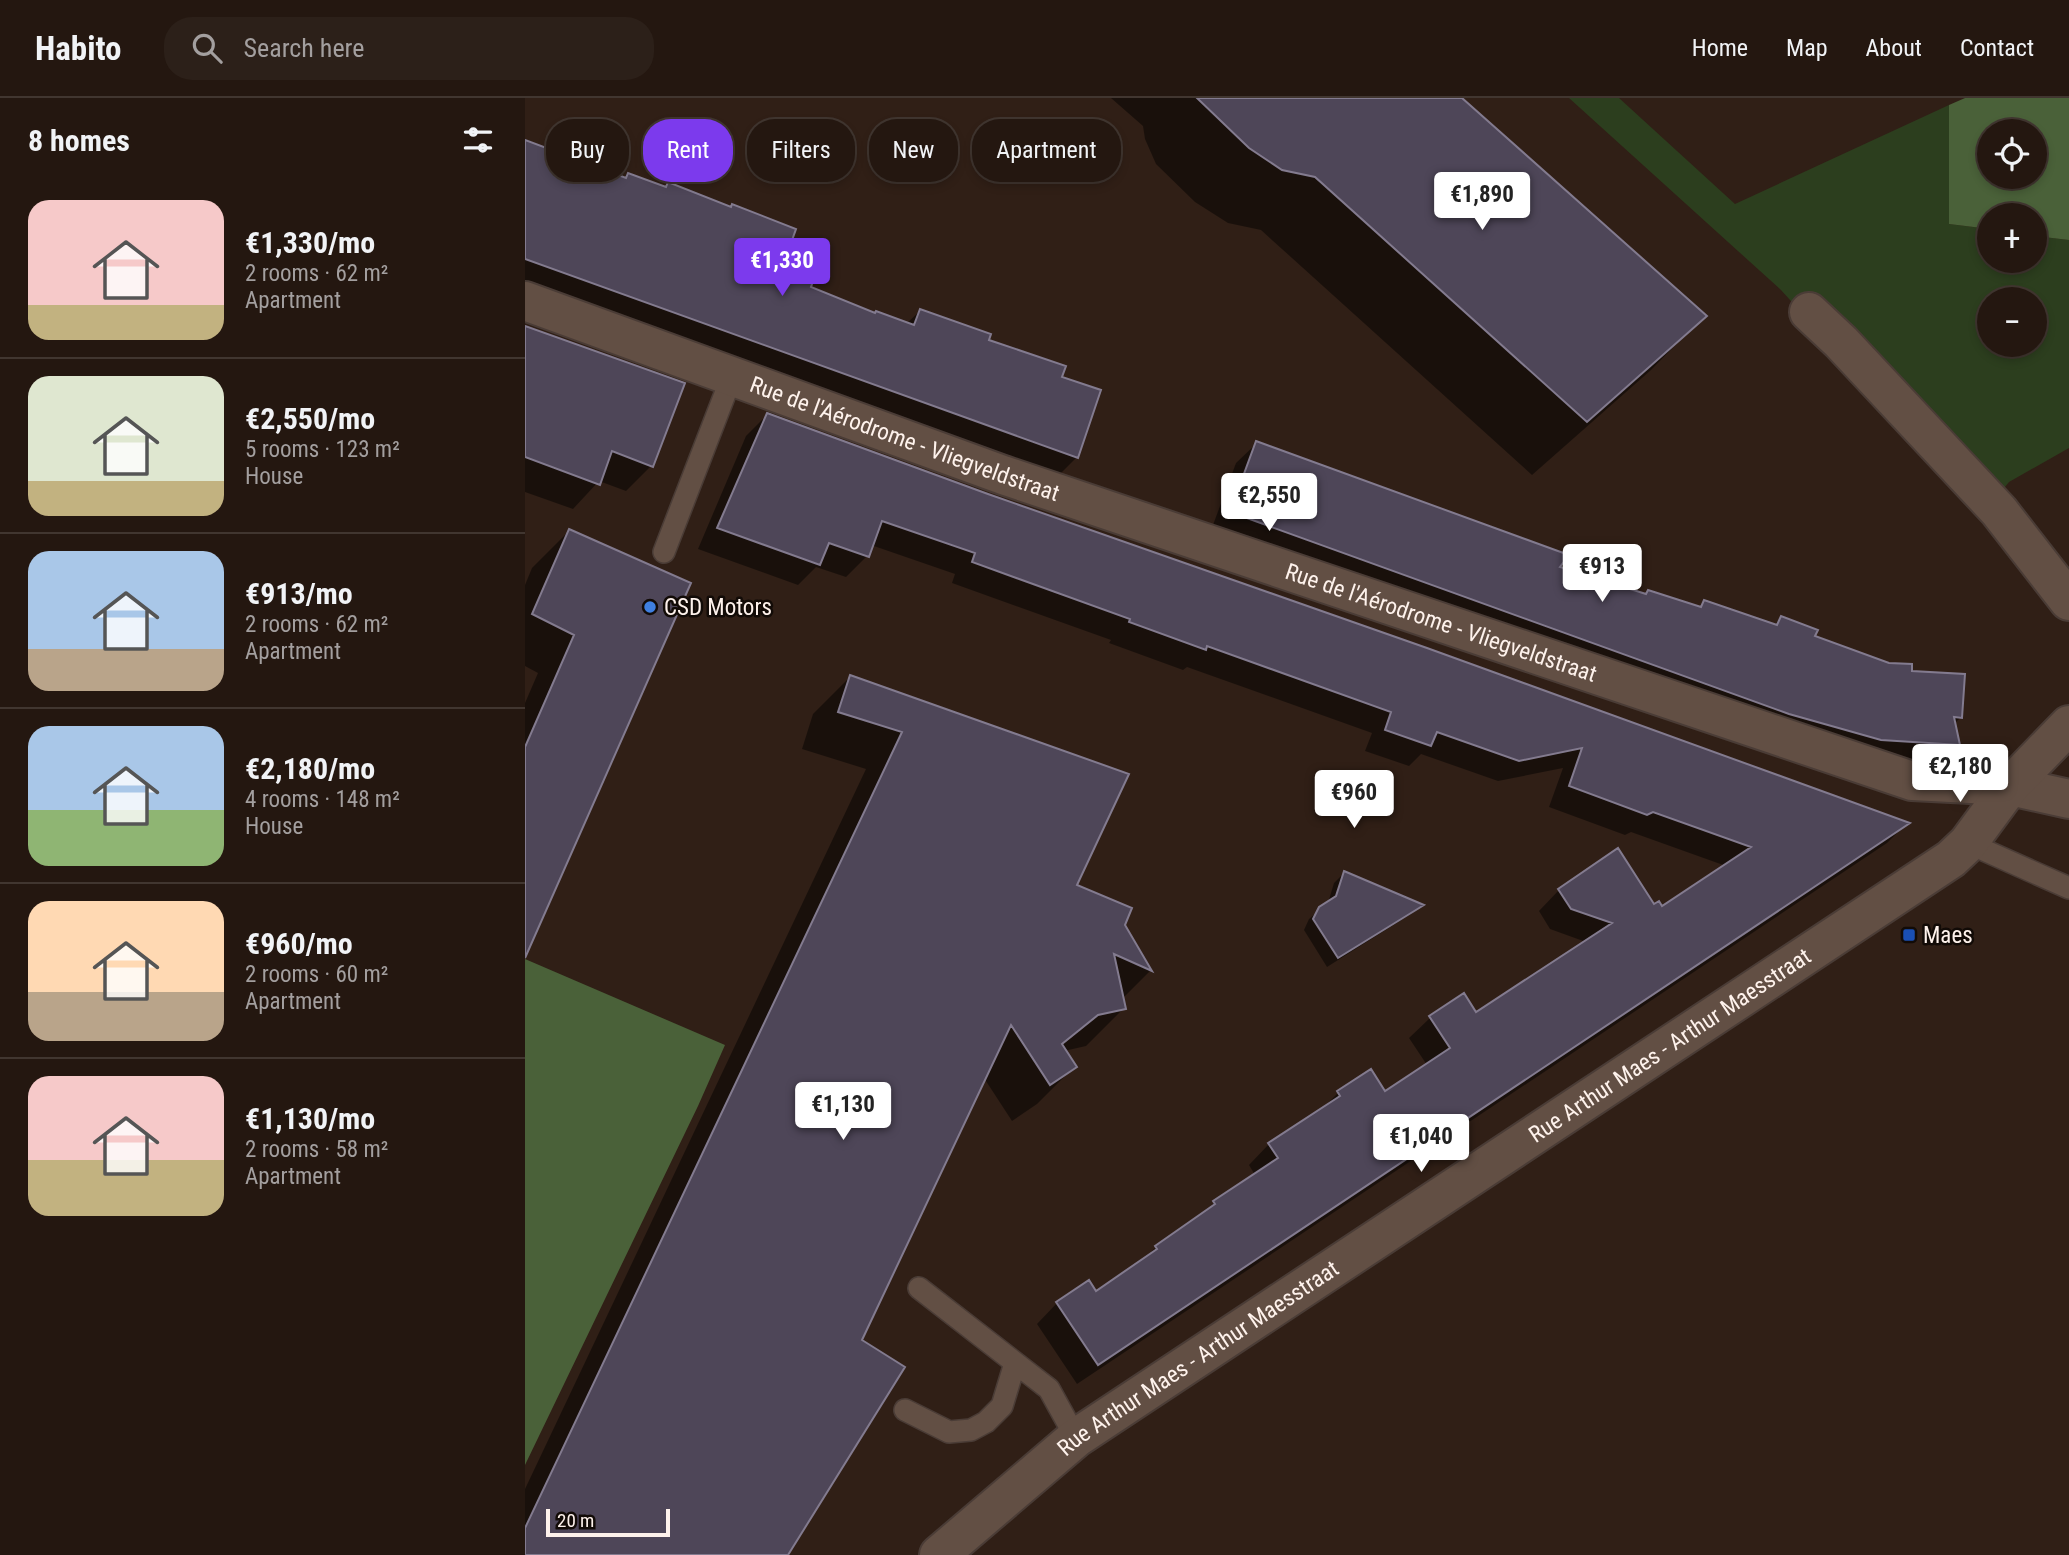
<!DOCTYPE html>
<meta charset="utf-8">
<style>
:root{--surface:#241710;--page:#2c2019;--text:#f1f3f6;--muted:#a39f9f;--line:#413630;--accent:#7c3aed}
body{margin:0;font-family:"Roboto Condensed",sans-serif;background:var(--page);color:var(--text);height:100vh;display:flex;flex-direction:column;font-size:26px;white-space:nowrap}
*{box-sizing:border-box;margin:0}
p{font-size:23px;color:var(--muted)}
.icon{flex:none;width:38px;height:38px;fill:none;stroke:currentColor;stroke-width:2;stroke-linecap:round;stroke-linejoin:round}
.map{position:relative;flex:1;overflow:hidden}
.sheet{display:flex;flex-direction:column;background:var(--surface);width:525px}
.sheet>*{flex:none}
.hud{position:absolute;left:21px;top:21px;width:665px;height:63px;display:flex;gap:14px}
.tools{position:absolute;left:1452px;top:21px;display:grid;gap:14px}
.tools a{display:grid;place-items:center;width:70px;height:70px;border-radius:50%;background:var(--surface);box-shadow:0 4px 10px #0003,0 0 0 2px var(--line);font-size:35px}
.scale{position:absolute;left:21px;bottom:18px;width:124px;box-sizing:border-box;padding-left:7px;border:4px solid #fef2ec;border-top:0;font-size:19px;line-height:24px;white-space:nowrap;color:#fef2ec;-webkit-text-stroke:5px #120b07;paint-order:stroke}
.price{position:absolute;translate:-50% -60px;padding:0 16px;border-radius:7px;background:#fff;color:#222;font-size:23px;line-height:46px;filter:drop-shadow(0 2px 4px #0008)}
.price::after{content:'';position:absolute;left:50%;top:42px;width:21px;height:16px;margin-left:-10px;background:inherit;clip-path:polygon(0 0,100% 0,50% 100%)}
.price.current{background:var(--accent);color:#fff}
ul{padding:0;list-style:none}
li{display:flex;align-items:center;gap:21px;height:175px;padding:0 28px}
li+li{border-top:2px solid var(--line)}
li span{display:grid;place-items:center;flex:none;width:196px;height:140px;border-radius:21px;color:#555}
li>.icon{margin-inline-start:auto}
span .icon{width:84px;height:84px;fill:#fffc;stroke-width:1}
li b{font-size:30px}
h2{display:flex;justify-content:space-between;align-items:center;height:84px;padding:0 28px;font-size:30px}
.pill{padding:0 24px;border-radius:28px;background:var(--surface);box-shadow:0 4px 10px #0003,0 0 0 2px var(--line);font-size:24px;line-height:63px}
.pill.current{background:var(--accent);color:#fff}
header{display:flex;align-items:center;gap:42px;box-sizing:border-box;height:98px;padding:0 35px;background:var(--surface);border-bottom:2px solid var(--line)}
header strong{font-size:33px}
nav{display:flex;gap:38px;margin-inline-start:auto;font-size:24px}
.search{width:490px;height:63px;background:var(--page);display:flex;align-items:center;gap:18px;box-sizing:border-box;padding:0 24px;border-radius:28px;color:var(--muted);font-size:26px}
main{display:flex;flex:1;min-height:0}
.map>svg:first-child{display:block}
.green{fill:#2c3e1e;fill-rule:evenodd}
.forest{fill:#4a6139;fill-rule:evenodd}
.shadow{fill:#0007}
.building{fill:#4e4658;stroke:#837b8f;stroke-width:2}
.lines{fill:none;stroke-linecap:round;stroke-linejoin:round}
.lane-casing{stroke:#4a3c36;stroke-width:24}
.street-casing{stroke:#4a3c36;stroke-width:42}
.lane{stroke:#624f44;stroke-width:21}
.street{stroke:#624f44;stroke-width:38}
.shop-dot{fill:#3f7fe0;stroke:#120b07;stroke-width:2.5}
.transit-dot{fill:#1a4fb4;stroke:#120b07;stroke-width:2.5}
.labels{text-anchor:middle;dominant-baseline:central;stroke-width:5;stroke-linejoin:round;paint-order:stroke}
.street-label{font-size:23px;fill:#fef2ec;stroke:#120b07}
.poi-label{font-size:23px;fill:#fef2ec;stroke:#120b07;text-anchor:start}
</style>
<header>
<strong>Habito</strong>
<div class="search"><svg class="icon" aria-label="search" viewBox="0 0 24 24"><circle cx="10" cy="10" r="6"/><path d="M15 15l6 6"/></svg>Search here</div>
<nav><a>Home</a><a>Map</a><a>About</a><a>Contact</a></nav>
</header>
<main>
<section class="sheet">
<h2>8 homes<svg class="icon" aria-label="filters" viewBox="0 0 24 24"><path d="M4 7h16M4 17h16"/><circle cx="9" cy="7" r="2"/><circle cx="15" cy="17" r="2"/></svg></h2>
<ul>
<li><span style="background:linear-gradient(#f6c9c9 75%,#c2b280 0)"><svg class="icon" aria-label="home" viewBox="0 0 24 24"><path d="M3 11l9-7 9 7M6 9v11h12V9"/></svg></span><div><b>€1,330/mo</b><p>2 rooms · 62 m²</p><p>Apartment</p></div></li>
<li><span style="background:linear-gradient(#dfe7d0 75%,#c2b280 0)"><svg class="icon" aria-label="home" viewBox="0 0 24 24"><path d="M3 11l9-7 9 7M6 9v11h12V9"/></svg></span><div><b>€2,550/mo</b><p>5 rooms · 123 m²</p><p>House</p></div></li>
<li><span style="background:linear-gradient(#a9c7e8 70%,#b9a48a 0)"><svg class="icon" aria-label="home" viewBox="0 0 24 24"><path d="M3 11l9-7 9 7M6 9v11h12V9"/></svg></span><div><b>€913/mo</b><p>2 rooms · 62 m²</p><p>Apartment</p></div></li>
<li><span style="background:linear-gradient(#a9c7e8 60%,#8fb573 0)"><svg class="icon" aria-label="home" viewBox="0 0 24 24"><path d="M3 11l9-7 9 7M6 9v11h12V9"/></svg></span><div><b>€2,180/mo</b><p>4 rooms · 148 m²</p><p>House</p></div></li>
<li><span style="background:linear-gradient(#ffd9b3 65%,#b9a48a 0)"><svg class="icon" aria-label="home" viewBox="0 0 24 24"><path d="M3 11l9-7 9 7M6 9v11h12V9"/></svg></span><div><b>€960/mo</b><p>2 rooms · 60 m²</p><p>Apartment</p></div></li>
<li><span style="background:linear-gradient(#f6c9c9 60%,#c2b280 0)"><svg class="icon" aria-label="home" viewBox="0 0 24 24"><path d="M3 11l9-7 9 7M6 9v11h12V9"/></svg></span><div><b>€1,130/mo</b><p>2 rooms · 58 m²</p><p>Apartment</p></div></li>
</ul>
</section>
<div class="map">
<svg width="1544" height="1457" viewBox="0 0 1544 1457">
<rect width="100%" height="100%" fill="#301f16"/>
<path class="green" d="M1044,0H1094L1210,106L1424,7V126L1465,131V163H1510V138L1544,142V350L1484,384L1471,400L1303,244L1256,192ZM1465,201H1510V247H1465Z"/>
<path class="forest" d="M1440,0H1544V142L1510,138V117H1465V131L1424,126V7ZM1465,33H1510V79H1465Z
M0,861L200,947L173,1008L0,1367Z"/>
<path class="shadow" d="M586,0H934L1179,218L1126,272L1007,377L736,132L703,125L670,104L631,66L620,41L618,28Z
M0,41L99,82L104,77L139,90L143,86L262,149L283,190L350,217L381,226L395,213L535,280L552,359L531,380L0,189Z
M0,230L126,368L101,393L74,383L48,411L0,394Z
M242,317L1382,725L1362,745L552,1286L512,1226L532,1205L571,1195L617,1163L631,1149L675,1119L690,1104L730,1077L724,1067L744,1046L794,1014L814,994L859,995L902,967L884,940L905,920L951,916L1061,844L1025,831L1014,813L1034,792L1136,810L1201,768L1106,734L1100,737L1024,709L1038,670L973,683L896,656L884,668L840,653L847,635L662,569L658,572L584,545L586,542L427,485L430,476L346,447L342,458L321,479L291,469L273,487L173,451L221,338Z
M732,345L1032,470L1120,497L1123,494L1173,510L1179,504L1249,528L1256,520L1288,539L1385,574L1436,619L1429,626L1433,647L1413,667L1328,660L685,435L711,365Z
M44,433L164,486L0,851V605L13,575L0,568V487L7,470Z
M325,579L549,788L598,827L625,873L597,901L599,910L561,948L539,953L550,968L512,1006L487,1023L459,980L335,1243L261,1457H0V1391L341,671L277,651L288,616Z
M819,775L896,807L886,816L802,869L779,832L784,821L803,805L809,785Z"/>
<path class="building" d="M672,0H937L1182,218L1062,324L790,79L757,72L724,50Z
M0,42L101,80L103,75L141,89L143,84L206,109L207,106L271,131L265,148L296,160L286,189L350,215L351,213L389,227L395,211L466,236L464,242L541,268L537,279L576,292L553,360L0,161Z
M0,228L160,285L128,369L87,353L75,387L0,359Z
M242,315L463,396L902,550L1385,725L573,1267L531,1204L564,1182L571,1193L632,1151L630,1148L690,1106L688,1103L753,1060L743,1045L815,998L812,993L846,971L860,993L925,950L904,918L939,895L951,914L1087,825L1046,811L1033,791L1093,750L1129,806L1134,803L1137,808L1226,749L1128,714L1122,717L1044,688L1057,650L994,663L912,634L906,648L860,632L866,614L682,548L681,552L604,524L605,521L447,464L450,455L357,423L344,459L304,445L295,467L192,430Z
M731,343L1044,457L1035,469L1121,496L1123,492L1176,509L1179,502L1252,527L1256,518L1293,532L1290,538L1364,565L1387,566V573L1440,576L1437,620L1429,619L1435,647L1356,642L1264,616L705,414Z
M44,431L166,485L0,860V649L49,537L7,516Z
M325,577L604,676L552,787L607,810L600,827L627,873L589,856L601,911L573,917L537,946L552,969L525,987L486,927L337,1242L380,1269L263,1457H0V1430L377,634L313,614Z
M819,773L899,807L813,860L788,821L794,809L811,798Z"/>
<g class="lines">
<defs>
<path id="lane" d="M139,454L207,278
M1443,745L1544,790
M394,1190L524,1291L551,1340
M380,1312L424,1334L446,1332L461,1324L477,1308L490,1265"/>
<g id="street">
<path id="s1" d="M0,203L478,377L1387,683L1485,688L1544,701"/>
<path d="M1284,214L1316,244L1474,413L1544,503"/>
<path id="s2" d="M414,1457L551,1340L1426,761L1443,745L1485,688L1544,627"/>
</g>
</defs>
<use href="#lane" class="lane-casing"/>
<use href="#street" class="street-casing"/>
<use href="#lane" class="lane"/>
<use href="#street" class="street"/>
</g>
<circle class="shop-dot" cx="125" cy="509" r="7"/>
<rect class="transit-dot" x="1377" y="830" width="14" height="14" rx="3.5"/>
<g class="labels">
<g class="street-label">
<text stroke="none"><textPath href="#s1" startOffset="404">Rue de l'Aérodrome - Vliegveldstraat</textPath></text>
<text stroke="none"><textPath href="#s1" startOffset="971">Rue de l'Aérodrome - Vliegveldstraat</textPath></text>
<text stroke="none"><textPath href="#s2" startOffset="892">Rue Arthur Maes - Arthur Maesstraat</textPath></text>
<text stroke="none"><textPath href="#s2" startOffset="326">Rue Arthur Maes - Arthur Maesstraat</textPath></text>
</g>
<g class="poi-label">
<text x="139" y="509">CSD Motors</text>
<text x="1398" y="837">Maes</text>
</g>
</g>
</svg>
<div class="tools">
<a><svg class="icon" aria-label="locate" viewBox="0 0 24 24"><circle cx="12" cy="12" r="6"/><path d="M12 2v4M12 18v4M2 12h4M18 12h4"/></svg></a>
<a>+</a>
<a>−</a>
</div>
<div class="scale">20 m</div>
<b class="price" style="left:957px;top:134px">€1,890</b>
<b class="price current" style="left:257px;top:200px">€1,330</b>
<b class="price" style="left:744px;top:435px">€2,550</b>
<b class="price" style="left:1077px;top:506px">€913</b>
<b class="price" style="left:1435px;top:706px">€2,180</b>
<b class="price" style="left:829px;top:732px">€960</b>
<b class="price" style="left:318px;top:1044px">€1,130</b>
<b class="price" style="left:896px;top:1076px">€1,040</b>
<div class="hud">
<a class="pill">Buy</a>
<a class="pill current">Rent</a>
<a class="pill">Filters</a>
<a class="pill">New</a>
<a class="pill">Apartment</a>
</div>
</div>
</main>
